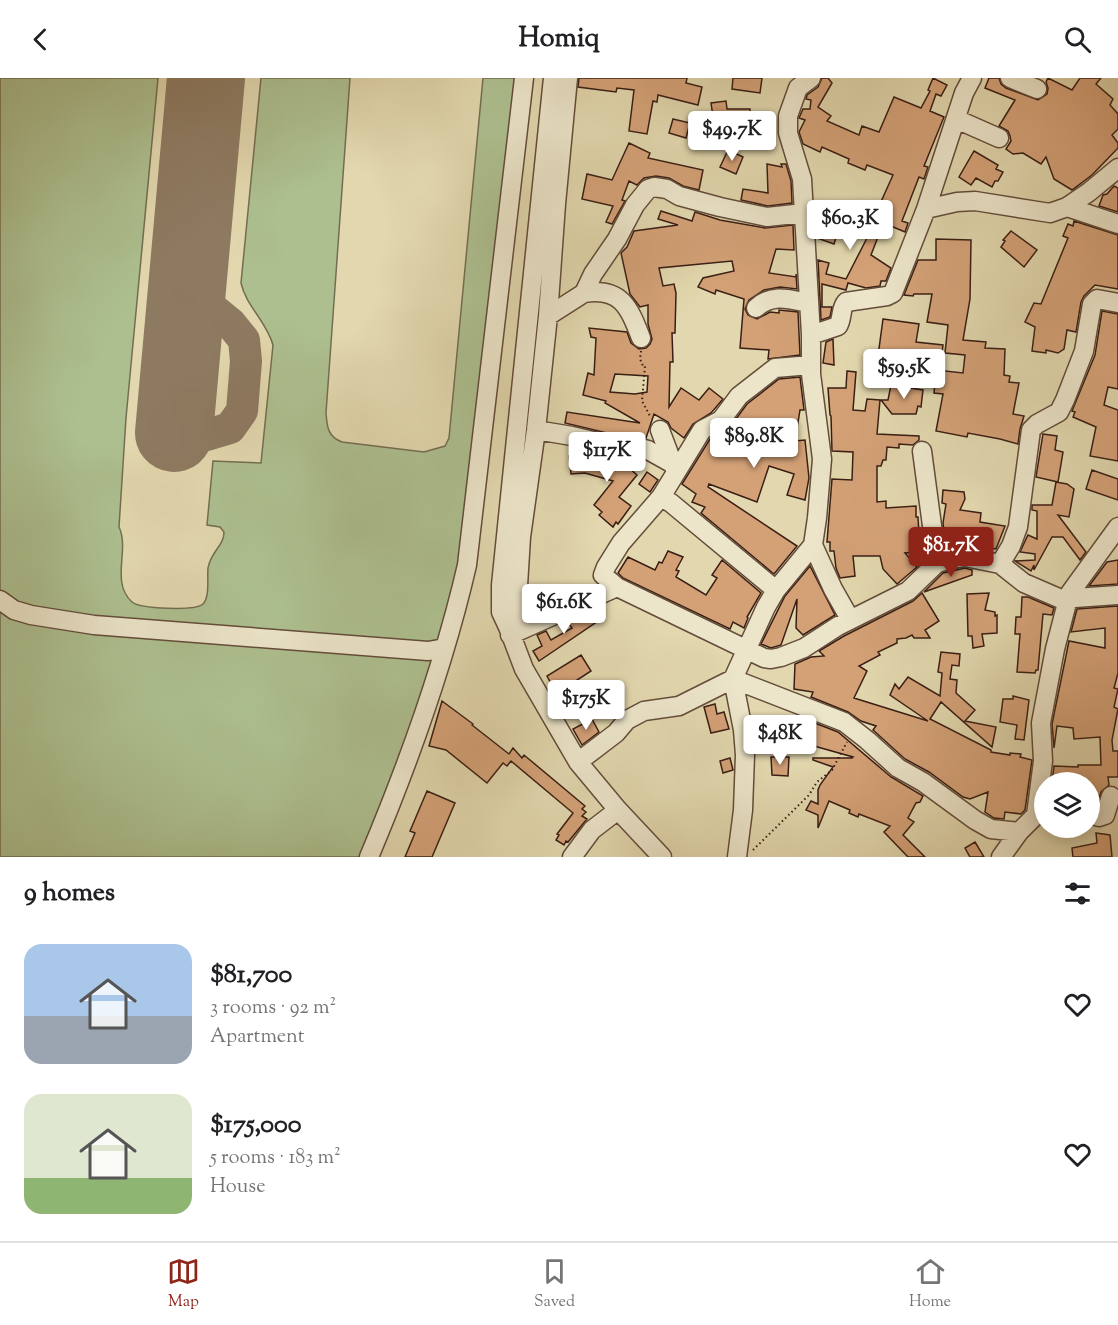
<!DOCTYPE html>
<meta charset="utf-8">
<style>
:root{--surface:#fff;--page:#f6f6f6;--text:#202124;--muted:#757577;--line:#e0e0e0;--accent:#8f2418}
body{margin:0;font-family:"Sorts Mill Goudy",serif;background:var(--page);color:var(--text);height:100vh;display:flex;flex-direction:column;font-size:22px;white-space:nowrap}
*{box-sizing:border-box;margin:0}
p{font-size:20px;color:var(--muted)}
.icon{flex:none;width:33px;height:33px;fill:none;stroke:currentColor;stroke-width:2;stroke-linecap:round;stroke-linejoin:round}
.map{position:relative;height:779px;overflow:hidden}
.sheet{display:flex;flex-direction:column;background:var(--surface);flex:1}
.sheet>*{flex:none}
.fabs{position:absolute;left:1034px;top:694px;display:grid;gap:12px}
.fabs a{display:grid;place-items:center;width:66px;height:66px;border-radius:50%;background:var(--surface);box-shadow:0 3px 15px #0003;font-size:30px}
.price{position:absolute;translate:-50% -51px;padding:0 14px;border-radius:6px;background:#fff;color:#222;font-size:20px;line-height:39px;filter:drop-shadow(0 2px 3px #0008)}
.price::after{content:'';position:absolute;left:50%;top:36px;width:18px;height:14px;margin-left:-9px;background:inherit;clip-path:polygon(0 0,100% 0,50% 100%)}
.price.selected{background:var(--accent);color:#fff}
ul{padding:0;list-style:none}
li{display:flex;align-items:center;gap:18px;height:150px;padding:0 24px}
li span{display:grid;place-items:center;flex:none;width:168px;height:120px;border-radius:18px;color:#555}
li>.icon{margin-inline-start:auto}
span .icon{width:72px;height:72px;fill:#fffc;stroke-width:1}
li b{font-size:26px}
h2{display:flex;justify-content:space-between;align-items:center;height:72px;padding:0 24px;font-size:26px}
header{display:flex;justify-content:space-between;align-items:center;height:78px;padding:0 24px;background:var(--surface);font-size:27px;font-weight:700}
.dock{display:flex;justify-content:space-around;align-items:center;height:84px;border-top:2px solid var(--line);background:var(--surface);font-size:16px;color:var(--muted)}
.dock a{display:grid;justify-items:center;gap:3px}
.dock .selected{color:var(--accent)}
.map>svg:first-child{display:block}
.green{fill:#adbf8f;stroke:#736e52;stroke-width:1.5}
.lines{fill:none;stroke-linecap:round;stroke-linejoin:round}
.taxiway{stroke:#8e7a61;stroke-width:32}
.runway{stroke:#8e7a61;stroke-width:78}
.building{fill:#d4a177;stroke:#391e14;stroke-width:1.5;fill-rule:evenodd}
.minor-casing{stroke:#634c3a;stroke-width:21}
.path{stroke:#391e14;stroke-width:2;stroke-dasharray:1.5 3;stroke-linecap:butt}
.minor{stroke:#ece5ca;stroke-width:18}
</style>
<header><svg class="icon" aria-label="back" viewBox="0 0 24 24"><path d="M15 5l-7 7 7 7"/></svg>Homiq<svg class="icon" aria-label="search" viewBox="0 0 24 24"><circle cx="10" cy="10" r="6"/><path d="M15 15l6 6"/></svg></header>
<div class="map">
<svg width="1118" height="779" viewBox="0 0 1118 779">
<rect width="100%" height="100%" fill="#e2d7ae"/>
<filter id="stains"><feTurbulence type="fractalNoise" baseFrequency=".00333" numOctaves="4"/><feColorMatrix values="0 0 0 0 .2 0 0 0 0 .09 0 0 0 0 .02 0 0 0 .5 -.17"/></filter>
<radialGradient id="worn" r=".72"><stop offset=".6" stop-color="#630" stop-opacity="0"/><stop offset="1" stop-color="#630" stop-opacity=".3"/></radialGradient>
<path class="green" d="M0,0H158L126,340L119,449C130,472 110,504 132,524C140,531 196,533 203,526C210,519 207,500 208,490C211,473 224,468 224,454L220,449L207,447L213,383L261,385L273,267C267,244 246,228 241,205L261,0H350L326,335C327,349 328,359 342,364L424,374L445,368L449,360L483,0H520L464,485L441,561L425,565L96,544L65,540L0,518Z
M0,529L438,579L365,779H0Z"/>
<g class="lines">
<path class="taxiway" d="M182,274L175,287L162,298L157,319L162,335L184,352L207,357L230,350L242,333L246,283L244,262L231,246L187,210"/>
<path class="runway" d="M174,355L206,0"/>
</g>
<path class="building" d="M579,0H687L686,5L702,9L698,27L658,17L657,24L653,23L647,56L629,53L634,12L617,10L616,14L578,9Z
M733,0H762L760,15L732,11Z
M822,0H828L832,5L818,29L831,38L827,43L859,57L862,48L879,54L894,19L921,30L930,13L928,12L933,0L947,7L941,18L936,16L930,33L944,39L924,88L928,89L924,101L919,99L902,143L908,145L905,154L879,143L884,128L880,126L893,97L867,87L865,92L848,85L849,81L822,69L820,74L803,66L799,54L805,42L799,40L803,31H810L811,22L806,21L807,17L818,9Z
M989,0H999L1001,6L1006,10L1038,22L1047,16L1048,10L1046,4L1048,0L1072,12L1080,0H1101L1096,6L1113,21L1110,27L1118,36V51L1112,57L1118,65V70L1092,97L1072,112L1054,101L1046,79L1041,86L1023,75L1013,76L1006,71L1011,63L1010,58L1008,53L999,48L1015,22L985,10Z
M726,23L727,31H750V46H729V50L715,52L711,25Z
M673,41L690,45L686,60L669,55Z
M629,65L650,75L648,80L703,92L699,112L683,108L669,100L656,98L644,100L637,107L629,103L622,122L625,123L612,146L606,144L613,128L582,121L587,96L612,102Z
M728,72L743,79L736,96L720,89Z
M974,73L998,87L996,91L1003,94L998,103H995L992,109L976,100L971,107L959,99Z
M767,86L782,89L781,86H786L791,103L792,125L768,128L741,122L743,111L768,115Z
M1114,108L1118,110V134L1099,128L1103,117L1107,116Z
M824,123L883,146L871,177L891,190L886,203H881L880,208L866,210L848,205L846,212L822,206V229H832L830,239L821,242L818,182L829,185L826,196L846,201L867,160L839,150L834,166L817,160L816,141L818,142Z
M661,133L692,143L695,134L720,142L765,150L793,147L794,172L776,171L769,195L796,199V196L797,211L780,209L764,212L749,222L745,231L748,237L757,241L770,234L779,235V232L798,234L800,277L768,281L769,272L740,270L744,221L716,212L715,216L698,209L703,200L734,193L732,183L659,190L663,208L674,206L676,215L675,255H672L673,284H670L669,329L681,310L699,322L709,310L723,321L711,335L693,346L684,360L671,350L668,344L654,336L646,360L630,356L615,357L565,345L567,334L640,345L605,325L606,323L583,317L588,295L594,297L596,260L591,259L589,250L627,254L631,265L639,271L646,270L650,266L652,261L648,246V227L640,229L630,216L621,175L627,169L634,153L678,147L658,141ZM615,296L648,298L647,314L635,316L610,314Z
M1074,143L1118,157V211L1095,207L1084,218L1081,224L1076,254L1067,252L1064,271L1058,275L1046,272V275L1032,273L1035,249L1025,244L1034,225L1041,226L1068,160L1063,158L1068,146L1073,148Z
M1011,153L1037,172L1024,189L1001,169L1005,163L1003,162Z
M936,161L971,162L970,221L963,262L986,264L985,270L1005,271L1004,297L1010,298L1009,304L1019,305L1013,336L1024,338L1020,351L1018,366L1000,361L968,355L967,359L936,353L943,316L934,315L936,292L963,295L965,277L945,275L948,247L927,244L932,216H914L913,218L904,217L918,182H936Z
M1102,233L1118,236V311L1108,309L1104,327L1118,332V383L1090,378L1096,349L1073,339L1075,334L1072,333L1095,277Z
M883,241L919,246L916,264L943,267L941,283L914,284L913,295L891,297L887,296L886,293L872,291L874,277L878,278Z
M833,261L834,287L823,285L826,264Z
M847,293L856,294L853,332L865,333L867,321L880,322L877,356L919,358V362L913,367L899,366V370L887,369L886,382H883L881,388H877V424L886,423V430L916,428V439H918L920,474L905,475L917,489L897,506L883,491L880,478H853L855,498L840,500L836,490L834,473H830V464H827L832,401L852,402L853,374L832,373L831,338L830,337L828,310H846Z
M800,299L804,332H800L795,363L805,362L809,400L805,422L787,417L794,396L769,388L757,424L709,406L708,409L797,468L774,496L701,435L705,429L692,424L696,416L682,406L710,361L730,349L747,326L779,301Z
M891,307L923,312L921,329L918,328L916,336H892L881,322H888Z
M1043,356L1057,358L1055,372L1063,374L1058,404L1036,399Z
M592,374L617,379L637,397L619,419L631,428L618,446L616,444L613,449L599,437L602,434L594,427L613,403L585,395L571,396L569,378H591Z
M1092,392L1118,401V422L1086,411Z
M647,394L658,402L650,414L639,406Z
M1056,404L1067,406L1074,411L1069,439L1058,437L1086,474L1080,482L1063,459H1052L1034,492V487L1031,493L1015,483L1035,482V476L1020,474L1028,457L1037,461V433L1032,432V427H1052Z
M943,412L964,414L965,421L960,432L981,435L980,444L1005,448L996,471L963,466L964,468L946,471L943,445L946,426L942,425Z
M668,473L683,479L676,492L679,493L676,499L706,517L717,500L712,497L722,482L761,515L747,539L748,540L744,550L733,544L730,551L623,500L618,495L628,479L655,492L659,484L662,485Z
M1118,482V506L1089,508L1107,484Z
M810,488L835,537L803,557L796,550L797,521L781,567L771,570L761,566L785,518Z
M965,490L972,492V497L924,514L943,495Z
M922,515L939,543L925,552L930,560H914L912,557L906,560L897,561V565L878,574L880,577L859,588L867,593L854,620L928,643L890,617L895,606L899,611L908,599L940,618L942,595L938,594L941,574L960,576L959,588L952,587L950,601L957,602L956,615L975,632L965,643L996,649L992,669L941,624L930,641L991,672V674L1010,677V675L1021,676L1020,679L1032,682L1025,732L1021,736L1005,734L1004,741L994,740L985,734L988,714L970,721L963,719L929,694L905,681L873,652L876,648L861,643L848,634L811,619L813,614L794,611L795,586L811,579L824,578L819,573L844,558L913,523Z
M989,515L985,532L995,534V538L997,537V555L982,556L984,568L973,570L972,558H968L967,516Z
M1022,519H1028L1054,530L1052,537L1043,536L1038,592H1036L1035,595L1017,594L1020,556H1015L1016,539H1021Z
M1118,528V595L1114,610L1118,611L1114,629L1118,631L1112,662L1113,673H1118V699H1108L1109,707L1101,714L1097,727L1089,725V705H1052L1054,688L1078,689V687H1101L1100,659L1074,661L1073,650L1057,648L1054,670L1052,646L1069,563L1105,570V550L1071,554L1077,531Z
M591,533L598,543L539,583L533,573L542,568L537,557L546,553L551,562L572,550L568,545Z
M581,577L591,593L574,604L578,613L560,622L547,598Z
M1013,618L1029,622L1024,662L1015,661L1017,647L1000,644L1003,621H1013Z
M442,623L473,646L472,647L509,676L513,670L522,680L524,677L585,728L582,731L586,734L582,738L587,741L568,764L566,763L564,767L556,762L559,757L557,756L573,735L511,683L507,688L503,685L487,705L446,672L429,668Z
M715,626L717,636L724,634L729,651L711,655L704,629Z
M802,640L838,654L891,699L923,718L920,724L916,725L908,740L914,744L903,757L925,779H908L884,754L890,748L859,736L858,739L849,735L850,732L829,723L818,750V737L806,732L811,723L818,726V712L820,707L833,689L813,682V680H852L853,679L796,663Z
M592,641L599,654L582,667L573,651Z
M771,679H789L788,698L772,697Z
M730,680L733,692L723,695L720,683Z
M427,713L455,725L432,779H405L415,755L410,753Z
M1096,755L1110,757L1112,779H1073L1072,770L1097,765Z
M975,764L984,779H970L965,770Z"/>
<g class="lines">
<defs>
<path id="minor" d="M568,0L556,126L548,238L536,352L521,459L517,524L515,537L508,549L524,591L578,684L618,732L662,779
M1010,0L1037,11
M956,41L999,60
M1067,129L1089,114L1118,90
M926,131L957,124L975,123L1050,135L1067,129L1118,146
M584,215C621,209 629,229 641,260
M756,230C772,215 789,221 809,225
M548,238L584,215L593,196L617,161L635,127L648,111L654,109L667,111L679,118L720,129L767,139L804,135
M811,257L838,248C843,240 840,231 846,224L887,218L893,215L926,131L964,15L972,0
M811,287L775,290L739,318L721,342L702,352L661,419L621,465L606,489L603,497L617,509L764,580L771,581L781,579L804,570L838,548L908,513L937,485L948,482L965,479L1000,486L1024,505L1061,521L1118,517
M536,352L572,358L614,368L628,367L648,372L673,386
M660,352L674,389
M922,373L937,485
M661,419L671,425L776,512
M813,467L833,511L850,541
M1000,486L1011,468L1018,449L1031,352L1037,346L1059,334L1065,322L1084,273L1092,226L1097,221L1118,225
M0,522L14,532L31,537L94,547L428,573L445,570
M508,549L501,534V507L553,0
M510,557L617,509
M733,601L844,644L867,662L898,690L923,704L975,742L991,751L1019,754L1036,737L1044,735
M578,684L616,655L627,642L644,633L679,628L733,601
M1089,736L1099,739L1105,737L1111,718
M1036,737L1043,683L1041,645L1055,571L1068,521L1070,515L1118,449
M369,779C409,684 444,587 467,487L524,0
M572,779L592,752L618,732
M737,779L743,732L745,677L743,652L733,601L766,529L776,512L813,467L817,440L822,381L811,296V257L802,101L788,55V38L798,10L811,0
M1001,779L1019,754"/>
</defs>
<use href="#minor" class="minor-casing"/>
<path class="path" d="M641,273L640,281L643,288H645L642,323L651,340
M753,772L809,717L817,704L832,692L847,664"/>
<use href="#minor" class="minor"/>
</g>
<rect width="100%" height="100%" filter="url(#stains)"/>
<rect width="100%" height="100%" fill="url(#worn)"/>
</svg>
<div class="fabs">
<a><svg class="icon" aria-label="layers" viewBox="0 0 24 24"><path d="M12 4l9 5-9 5-9-5zM3 14l9 5 9-5"/></svg></a>
</div>
<b class="price" style="left:732px;top:84px">$49.7K</b>
<b class="price" style="left:850px;top:173px">$60.3K</b>
<b class="price" style="left:904px;top:322px">$59.5K</b>
<b class="price" style="left:754px;top:391px">$89.8K</b>
<b class="price" style="left:607px;top:405px">$117K</b>
<b class="price selected" style="left:951px;top:500px">$81.7K</b>
<b class="price" style="left:564px;top:557px">$61.6K</b>
<b class="price" style="left:586px;top:653px">$175K</b>
<b class="price" style="left:780px;top:688px">$48K</b>
</div>
<section class="sheet">
<h2>9 homes<svg class="icon" aria-label="filters" viewBox="0 0 24 24"><path d="M4 7h16M4 17h16"/><circle cx="9" cy="7" r="2"/><circle cx="15" cy="17" r="2"/></svg></h2>
<ul>
<li><span style="background:linear-gradient(#a9c7e8 60%,#9aa5b1 0)"><svg class="icon" aria-label="home" viewBox="0 0 24 24"><path d="M3 11l9-7 9 7M6 9v11h12V9"/></svg></span><div><b>$81,700</b><p>3 rooms · 92 m²</p><p>Apartment</p></div><svg class="icon" aria-label="heart" viewBox="0 0 24 24"><path d="M12 20l-8-8c-3-5 5-10 8-4 3-6 11-1 8 4z"/></svg></li>
<li><span style="background:linear-gradient(#dfe7d0 70%,#8fb573 0)"><svg class="icon" aria-label="home" viewBox="0 0 24 24"><path d="M3 11l9-7 9 7M6 9v11h12V9"/></svg></span><div><b>$175,000</b><p>5 rooms · 183 m²</p><p>House</p></div><svg class="icon" aria-label="heart" viewBox="0 0 24 24"><path d="M12 20l-8-8c-3-5 5-10 8-4 3-6 11-1 8 4z"/></svg></li>
</ul>
</section>
<nav class="dock">
<a class="selected"><svg class="icon" aria-label="map" viewBox="0 0 24 24"><path d="M3 6l6-2 6 2 6-2v14l-6 2-6-2-6 2zM9 4v14M15 6v14"/></svg>Map</a>
<a><svg class="icon" aria-label="saved" viewBox="0 0 24 24"><path d="M7 4h10v16l-5-4-5 4z"/></svg>Saved</a>
<a><svg class="icon" aria-label="home" viewBox="0 0 24 24"><path d="M3 11l9-7 9 7M6 9v11h12V9"/></svg>Home</a>
</nav>
